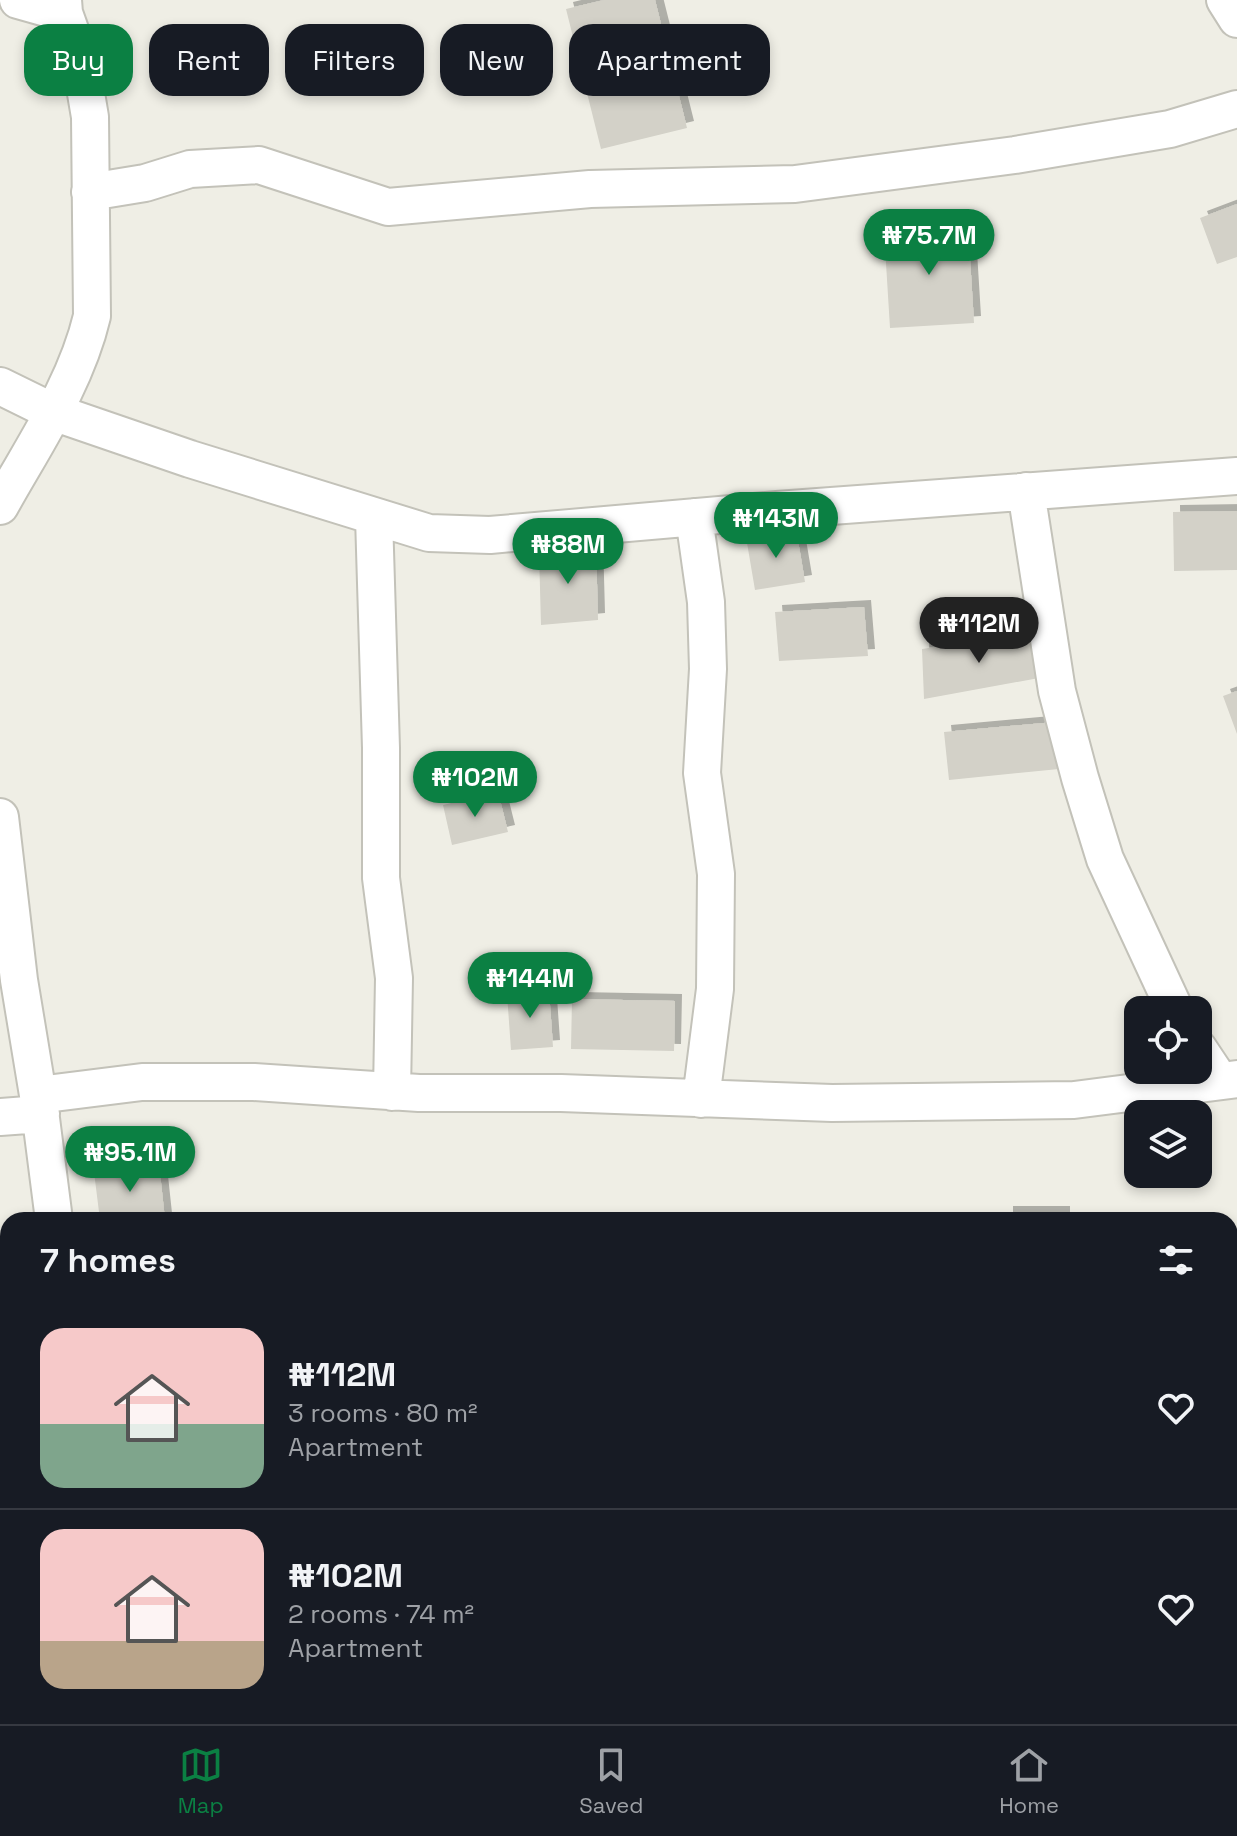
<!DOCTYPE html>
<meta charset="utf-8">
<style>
:root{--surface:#171b24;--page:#20242c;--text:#f1f3f6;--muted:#9ea1a6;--line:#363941;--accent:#0b8043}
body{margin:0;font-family:"Space Grotesk",sans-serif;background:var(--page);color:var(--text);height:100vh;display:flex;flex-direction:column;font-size:30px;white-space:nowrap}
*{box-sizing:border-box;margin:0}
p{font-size:26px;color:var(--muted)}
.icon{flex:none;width:44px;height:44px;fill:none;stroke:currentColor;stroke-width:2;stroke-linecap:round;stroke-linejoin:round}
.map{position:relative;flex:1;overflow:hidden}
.side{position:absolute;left:0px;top:1212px;width:1238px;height:512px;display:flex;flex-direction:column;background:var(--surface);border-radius:24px 24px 0 0;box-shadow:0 4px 12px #0003}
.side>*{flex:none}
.guide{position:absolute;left:24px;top:24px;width:800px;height:72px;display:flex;gap:16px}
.controls{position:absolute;left:1124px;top:996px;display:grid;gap:16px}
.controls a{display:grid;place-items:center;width:88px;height:88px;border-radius:16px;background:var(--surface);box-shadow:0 4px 12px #0003;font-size:40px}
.price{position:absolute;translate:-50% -68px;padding:0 18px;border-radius:28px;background:var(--accent);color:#fff;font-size:26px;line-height:52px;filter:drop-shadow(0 2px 4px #0008)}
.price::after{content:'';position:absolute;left:50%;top:48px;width:24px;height:18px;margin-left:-12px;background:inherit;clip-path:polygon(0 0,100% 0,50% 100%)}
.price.active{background:#222;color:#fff}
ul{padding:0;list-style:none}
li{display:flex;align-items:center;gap:24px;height:200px;padding:0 40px}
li+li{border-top:2px solid var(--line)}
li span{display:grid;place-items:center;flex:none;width:224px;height:160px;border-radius:24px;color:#555}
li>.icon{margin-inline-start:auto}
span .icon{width:96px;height:96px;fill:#fffc;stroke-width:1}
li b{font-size:34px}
h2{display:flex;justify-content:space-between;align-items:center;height:96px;padding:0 40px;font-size:34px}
.tag{padding:0 28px;border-radius:24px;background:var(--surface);box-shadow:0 4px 12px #0003;font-size:28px;line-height:72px}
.tag.active{background:var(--accent);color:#fff}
.dock{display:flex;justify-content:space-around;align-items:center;height:112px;border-top:2px solid var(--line);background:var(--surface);font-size:22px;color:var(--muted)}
.dock a{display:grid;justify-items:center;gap:4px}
.dock .active{color:var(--accent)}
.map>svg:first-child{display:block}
.building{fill:#d3d1c8;filter:url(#shadow)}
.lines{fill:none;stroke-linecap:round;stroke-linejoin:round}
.minor-casing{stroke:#c3c2b9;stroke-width:40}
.minor{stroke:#fff;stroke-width:36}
</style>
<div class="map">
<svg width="1237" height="1724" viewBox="0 0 1237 1724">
<defs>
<filter id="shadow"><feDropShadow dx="7" dy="-7" stdDeviation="0" flood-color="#0004"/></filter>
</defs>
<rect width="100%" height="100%" fill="#efeee5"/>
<path class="building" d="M604,0H655L687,128L601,149L566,9Z
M1237,204V257L1217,264L1200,218Z
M968,226L974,323L890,328L884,231Z
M1237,511V570L1174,571L1173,512Z
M796,529L805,582L755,590L746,537Z
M596,547L598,620L541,625L539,552Z
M864,607L868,656L779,661L775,612Z
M1034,633L1039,678L924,699L922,649Z
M1237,691V734L1223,696Z
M1055,722L1059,769L949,780L944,732Z
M498,792L508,832L452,845L443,805Z
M549,991L553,1047L511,1050L507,994Z
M572,999L675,1001L674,1051L571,1049Z
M159,1164L165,1220H100L94,1172Z
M1006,1213H1063V1220H1006Z
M1230,1437L1237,1438V1556L1230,1555Z
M8,1523V1627L0,1628V1524Z
M1230,1621L1237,1623V1724L1190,1723L1192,1716H1230Z
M1068,1716H1130V1724H1068Z
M432,1718L460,1722V1724H431Z"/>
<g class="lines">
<defs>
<path id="minor" d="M18,0L64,13
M1225,0L1237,19
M90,192L145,183L190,169L259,165L388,207L590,189L795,184L1015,155L1170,129L1237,109
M0,386L53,412L190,459L429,533L490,535L777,510L1237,476
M1026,491L1057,691L1080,778L1105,859L1175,1010
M0,506C34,445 76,384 92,316L90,117L80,58L64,13L63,0
M374,517L381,748V878L394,978L392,1092
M694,517L706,602L708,669L702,773L716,874L715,989L701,1099
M0,817L19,980L38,1095L54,1220
M1198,1048L1220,1081
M38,1095L142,1082H254L419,1093H561L832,1103L1074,1100L1237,1079
M0,1117L41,1114
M1230,1364L1237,1363
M0,1449L8,1433
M1230,1596H1237
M248,1724L251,1716
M584,1724L587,1716
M914,1724L918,1716"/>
</defs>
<use href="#minor" class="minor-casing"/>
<use href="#minor" class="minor"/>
</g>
</svg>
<div class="controls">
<a><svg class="icon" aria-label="locate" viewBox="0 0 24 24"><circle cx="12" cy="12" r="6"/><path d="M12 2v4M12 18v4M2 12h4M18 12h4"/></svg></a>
<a><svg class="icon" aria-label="layers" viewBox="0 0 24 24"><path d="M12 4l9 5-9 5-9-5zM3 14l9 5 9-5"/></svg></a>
</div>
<b class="price" style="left:929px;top:277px">₦75.7M</b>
<b class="price" style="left:776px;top:560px">₦143M</b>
<b class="price" style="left:568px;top:586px">₦88M</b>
<b class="price active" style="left:979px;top:665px">₦112M</b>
<b class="price" style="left:475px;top:819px">₦102M</b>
<b class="price" style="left:530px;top:1020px">₦144M</b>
<b class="price" style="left:130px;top:1194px">₦95.1M</b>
<div class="guide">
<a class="tag active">Buy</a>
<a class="tag">Rent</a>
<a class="tag">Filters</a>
<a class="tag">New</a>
<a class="tag">Apartment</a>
</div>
<section class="side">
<h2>7 homes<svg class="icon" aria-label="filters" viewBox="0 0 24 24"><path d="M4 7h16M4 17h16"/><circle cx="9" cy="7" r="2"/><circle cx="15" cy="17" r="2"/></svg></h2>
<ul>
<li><span style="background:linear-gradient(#f6c9c9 60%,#7fa58c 0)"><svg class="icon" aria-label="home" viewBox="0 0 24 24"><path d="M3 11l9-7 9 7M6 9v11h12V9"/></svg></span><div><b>₦112M</b><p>3 rooms · 80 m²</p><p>Apartment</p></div><svg class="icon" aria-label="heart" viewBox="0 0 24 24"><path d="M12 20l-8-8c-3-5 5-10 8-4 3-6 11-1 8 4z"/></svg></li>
<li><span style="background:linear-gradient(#f6c9c9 70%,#b9a48a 0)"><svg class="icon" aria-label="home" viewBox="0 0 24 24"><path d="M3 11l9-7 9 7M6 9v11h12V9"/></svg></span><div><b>₦102M</b><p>2 rooms · 74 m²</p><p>Apartment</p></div><svg class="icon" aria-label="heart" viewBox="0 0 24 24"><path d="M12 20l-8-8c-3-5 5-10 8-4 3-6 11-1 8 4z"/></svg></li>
</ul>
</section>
</div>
<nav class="dock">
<a class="active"><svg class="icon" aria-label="map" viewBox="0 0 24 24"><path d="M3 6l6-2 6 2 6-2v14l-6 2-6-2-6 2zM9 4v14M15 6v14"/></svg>Map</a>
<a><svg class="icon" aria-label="saved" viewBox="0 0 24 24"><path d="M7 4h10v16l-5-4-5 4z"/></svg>Saved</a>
<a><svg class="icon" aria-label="home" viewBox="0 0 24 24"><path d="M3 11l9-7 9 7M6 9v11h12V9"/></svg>Home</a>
</nav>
